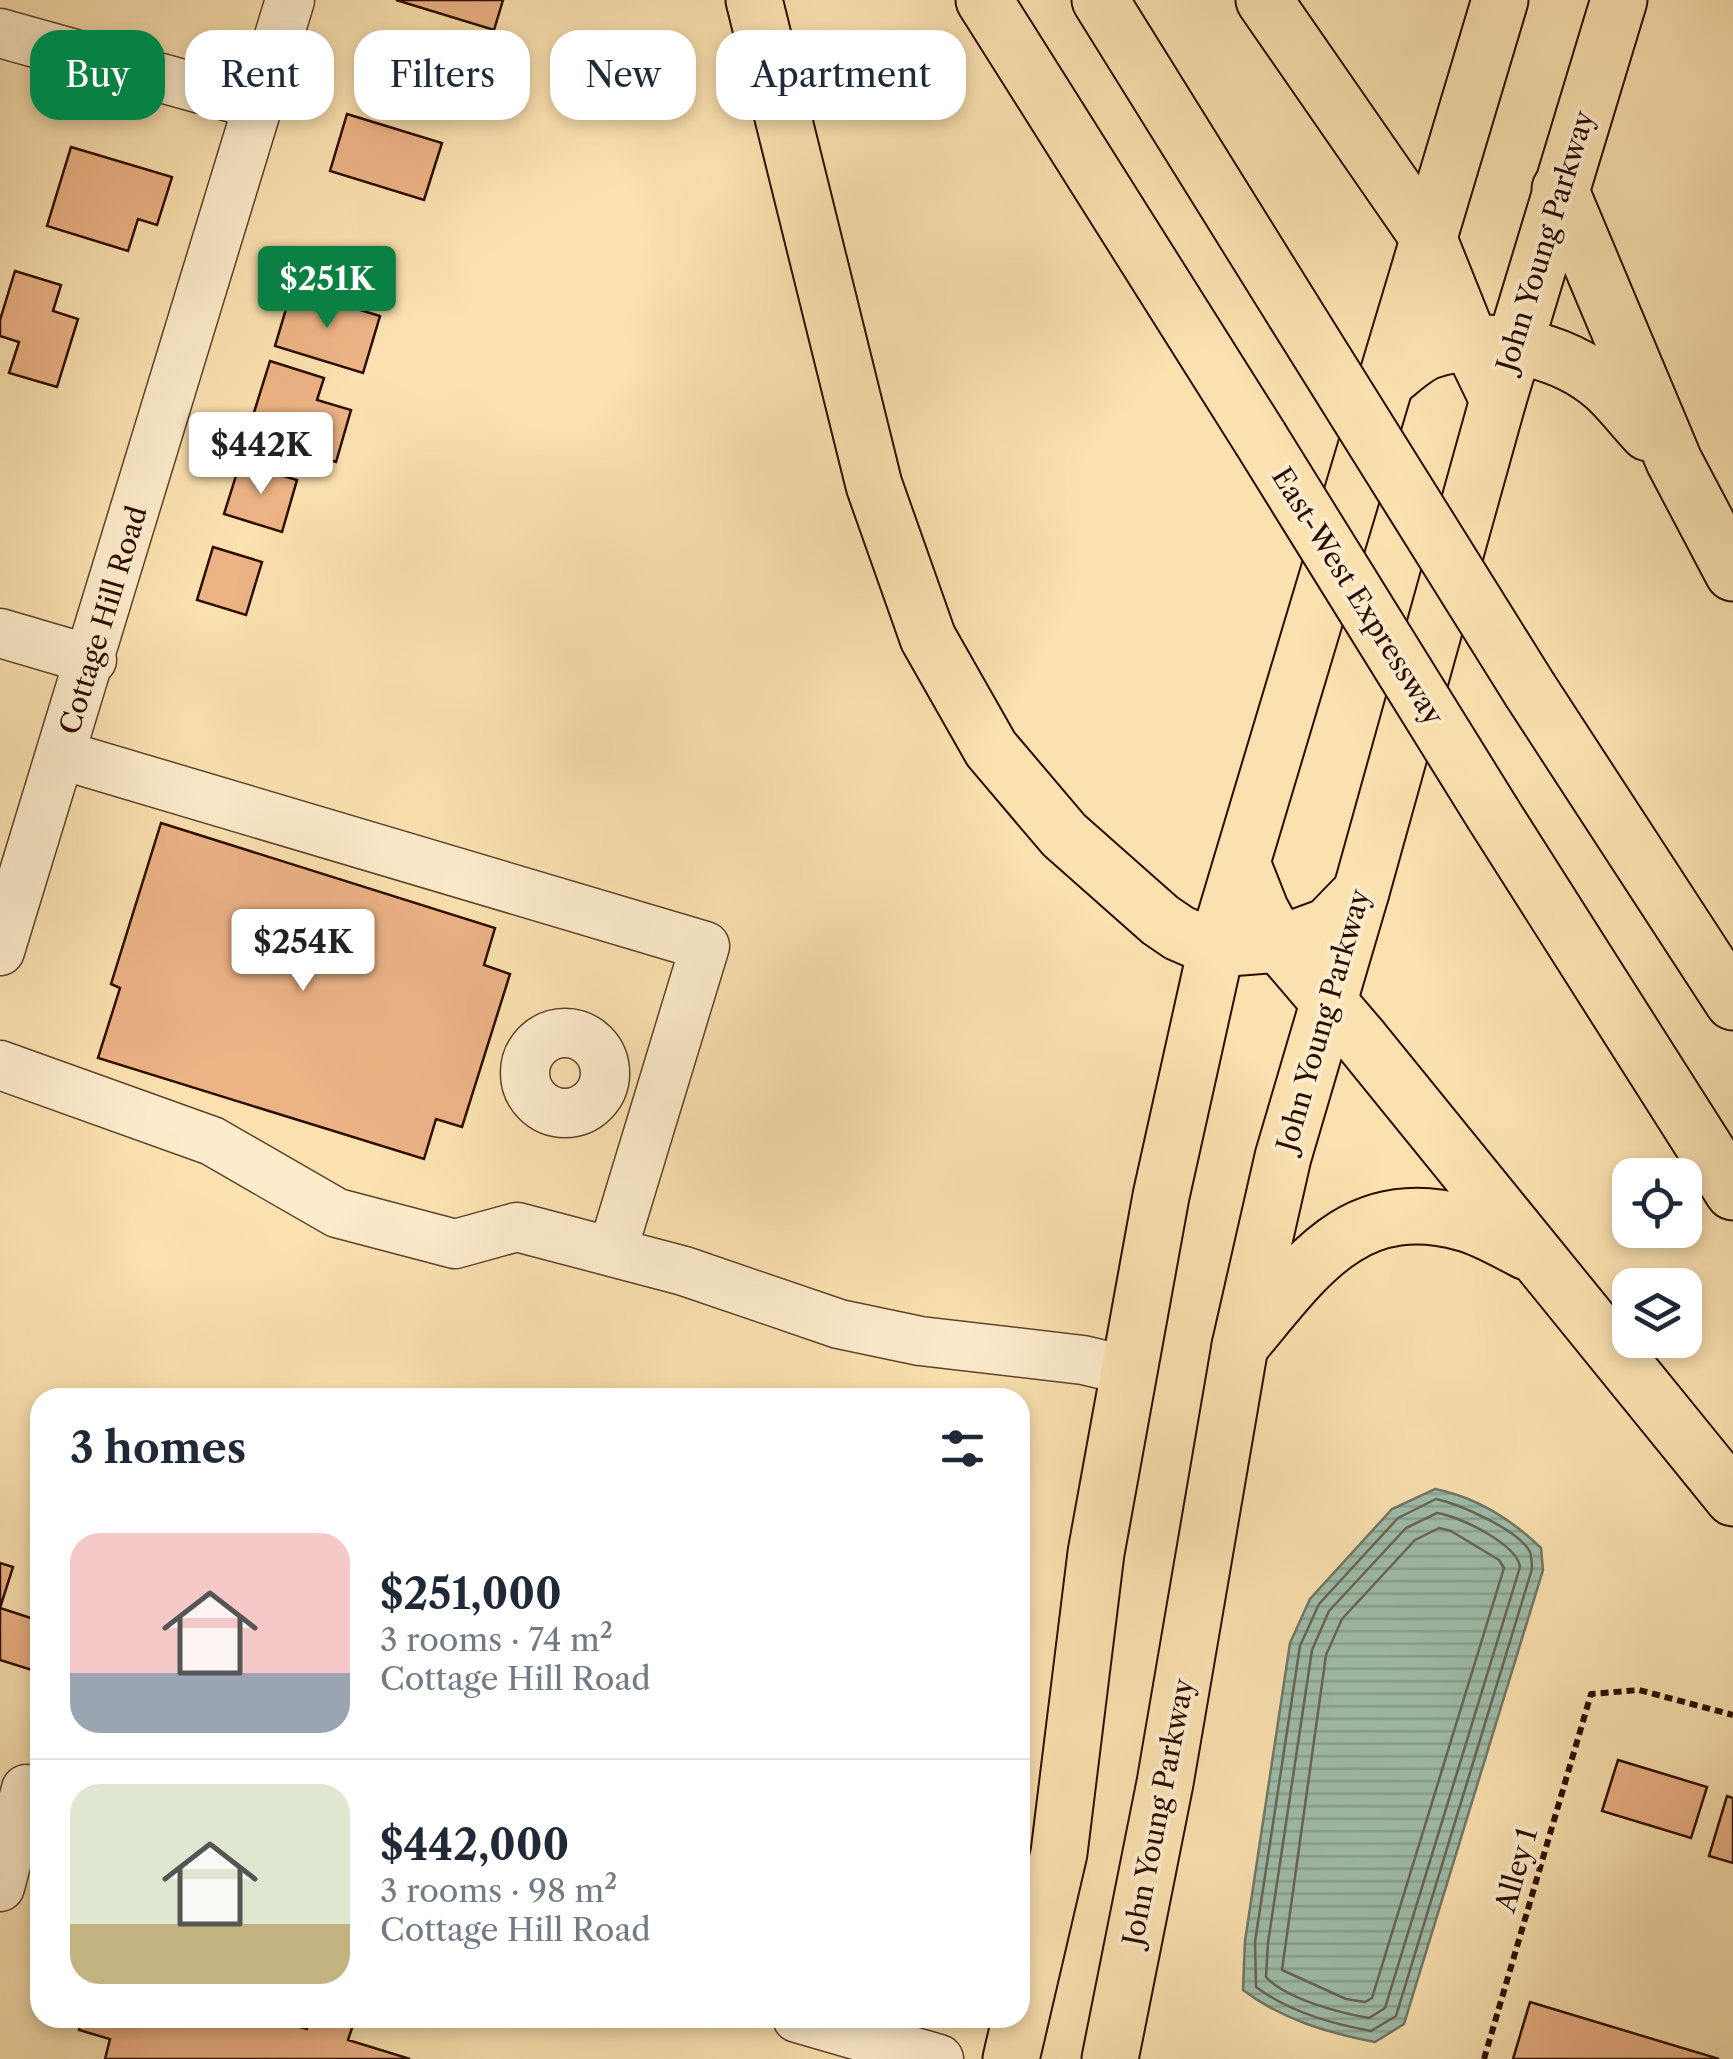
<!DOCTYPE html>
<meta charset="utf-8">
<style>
:root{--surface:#fff;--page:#f2f2f3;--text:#1f2937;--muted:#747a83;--line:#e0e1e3;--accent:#0b8043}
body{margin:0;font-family:"Libre Caslon Text",serif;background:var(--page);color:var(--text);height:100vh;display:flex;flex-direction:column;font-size:38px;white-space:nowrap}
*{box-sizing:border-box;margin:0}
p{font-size:32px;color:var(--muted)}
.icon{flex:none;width:55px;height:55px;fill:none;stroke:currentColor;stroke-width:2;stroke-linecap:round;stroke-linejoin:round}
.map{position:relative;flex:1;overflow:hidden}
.panel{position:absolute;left:30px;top:1388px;width:1000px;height:640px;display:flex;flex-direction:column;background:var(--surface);border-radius:30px;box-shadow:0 5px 15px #0003}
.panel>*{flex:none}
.hud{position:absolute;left:30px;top:30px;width:1000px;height:90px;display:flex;gap:20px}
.buttons{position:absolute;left:1612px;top:1158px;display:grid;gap:20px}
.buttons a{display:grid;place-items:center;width:90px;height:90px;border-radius:20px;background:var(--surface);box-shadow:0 5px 15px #0003;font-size:50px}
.price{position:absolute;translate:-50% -85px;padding:0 22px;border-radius:10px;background:#fff;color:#222;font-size:32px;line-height:65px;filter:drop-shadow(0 2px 5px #0008)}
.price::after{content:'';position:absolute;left:50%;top:60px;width:30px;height:22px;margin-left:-15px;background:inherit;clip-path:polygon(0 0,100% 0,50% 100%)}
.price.current{background:var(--accent);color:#fff}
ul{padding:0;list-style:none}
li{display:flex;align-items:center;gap:30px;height:250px;padding:0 40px}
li+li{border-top:2px solid var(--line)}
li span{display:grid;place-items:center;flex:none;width:280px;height:200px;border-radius:30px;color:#555}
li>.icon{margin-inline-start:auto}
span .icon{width:120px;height:120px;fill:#fffc;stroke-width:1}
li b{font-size:42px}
h2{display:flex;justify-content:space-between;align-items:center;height:120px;padding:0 40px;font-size:42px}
.pill{padding:0 35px;border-radius:30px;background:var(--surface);box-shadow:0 5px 15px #0003;font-size:35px;line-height:90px}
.pill.current{background:var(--accent);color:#fff}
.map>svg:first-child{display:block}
.water{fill:url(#water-rules);stroke:#717767;stroke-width:2.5}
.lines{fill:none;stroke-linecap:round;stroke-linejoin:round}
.shore{stroke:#666556;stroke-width:2.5}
.building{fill:#ecb385;stroke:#2c0c00;stroke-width:2.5}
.minor-casing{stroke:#60412c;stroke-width:51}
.major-casing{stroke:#2c0c00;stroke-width:59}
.highway-casing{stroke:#2c0c00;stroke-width:59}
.path{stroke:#2c0c00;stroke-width:6;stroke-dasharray:8 5;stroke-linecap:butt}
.minor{stroke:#fceccc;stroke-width:48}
.major{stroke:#fbe1b0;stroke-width:55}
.highway{stroke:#fbe1b0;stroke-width:55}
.highway-bridge-casing{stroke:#2c0c00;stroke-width:59;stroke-linecap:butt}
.highway-bridge{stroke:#fbe1b0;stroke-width:55}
.labels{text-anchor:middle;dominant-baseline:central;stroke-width:8;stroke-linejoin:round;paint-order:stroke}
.street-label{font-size:28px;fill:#2c0c00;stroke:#fceccc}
</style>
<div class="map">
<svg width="1733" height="2059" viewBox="0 0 1733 2059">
<defs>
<pattern id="water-rules" width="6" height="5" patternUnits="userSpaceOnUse" patternTransform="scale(2.5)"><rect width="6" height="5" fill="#9fbeac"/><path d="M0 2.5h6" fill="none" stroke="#89a292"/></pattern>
</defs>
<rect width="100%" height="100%" fill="#fbe1b0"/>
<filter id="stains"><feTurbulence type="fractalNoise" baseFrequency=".002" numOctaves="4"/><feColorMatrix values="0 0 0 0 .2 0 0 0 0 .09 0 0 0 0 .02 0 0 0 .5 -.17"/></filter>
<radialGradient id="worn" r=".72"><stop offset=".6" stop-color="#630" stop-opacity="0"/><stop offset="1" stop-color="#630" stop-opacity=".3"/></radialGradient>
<path class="water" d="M1435,1489C1475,1497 1511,1519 1541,1548L1543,1570L1404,2024L1375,2042C1328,2033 1281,2019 1243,1990L1245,1941L1290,1643L1310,1599L1392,1509Z"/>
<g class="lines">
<path class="shore" d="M1436,1499C1459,1504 1519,1530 1530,1552C1531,1554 1532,1566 1532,1569L1396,2016L1371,2031C1332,2024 1288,2011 1256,1987L1255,1942L1300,1646L1319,1604L1398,1518Z
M1437,1513C1459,1516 1517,1544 1520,1567L1385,2008L1369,2018C1340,2013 1286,1999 1266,1977L1268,1943L1312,1650L1329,1611L1406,1528Z
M1439,1528L1451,1531L1499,1560L1504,1568L1372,1998L1365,2002L1346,1999L1282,1970L1326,1655L1342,1619L1415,1540Z"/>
</g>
<path class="building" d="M396,0H503L494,30Z
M347,114L442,143L424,200L330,171Z
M71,147L172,177L157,225L138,219L128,251L47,226Z
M15,271L61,285L53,311L78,319L57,387L9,373L19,342L0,336V320Z
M292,289L380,316L363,373L275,346Z
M270,361L324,378L317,400L351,410L336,462L247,435Z
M240,463L297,480L282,532L224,514Z
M213,547L262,562L246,615L197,600Z
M161,823L495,928L484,965L510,974L462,1127L436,1119L424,1159L98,1058L120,988L111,984Z
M0,1563L13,1567L0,1608L40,1621V1654L35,1671L0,1660Z
M1618,1760L1707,1787L1691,1838L1602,1811Z
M1727,1796L1733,1798V1863L1709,1856Z
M1530,2002L1719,2059H1513Z
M82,2018H266L307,2029L310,2018H339L354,2022L348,2040L410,2059H105L110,2039L79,2030Z"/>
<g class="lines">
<defs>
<path id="minor" d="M0,33L258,105
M0,633L92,660
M62,755L705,946L612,1252
M0,951L290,0
M525 1073a40 40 0 1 1 80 0a40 40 0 1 1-80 0Z
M0,1065L212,1141L337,1213L455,1244L517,1227L684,1271L839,1324L920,1341L1083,1360L1130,1371
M0,1887L26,1789
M797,2018L939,2059"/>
<path id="major" d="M1011,2059L1059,1853L1096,1553L1161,1196L1216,949L1500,0
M1110,2059L1165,1783L1240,1346L1283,1157L1361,892L1498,400L1619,0"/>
<path id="highway" d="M754,0L874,485L928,638L991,749L1064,835L1160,920L1179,933L1216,949L1279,944L1328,926L1361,892
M984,0L1260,438
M1100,0L1294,312
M1264,0L1428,237L1470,342L1498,400
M1560,189L1674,461L1733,573
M1384,383C1398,373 1413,357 1429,351C1483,332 1563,348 1606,387C1621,401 1634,418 1648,433
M1530,690L1733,1002
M1493,814L1733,1192
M1242,863L1261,911L1279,944L1362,1041L1733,1498
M1240,1346C1304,1271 1351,1192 1464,1223C1486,1229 1507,1242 1527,1252"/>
</defs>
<use href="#minor" class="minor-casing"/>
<use href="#major" class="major-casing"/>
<use href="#highway" class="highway-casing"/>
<path class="path" d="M1484,2059L1591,1694L1639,1690L1733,1715"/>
<use href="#minor" class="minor"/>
<use href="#major" class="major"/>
<use href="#highway" class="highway"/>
<defs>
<path id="highway-bridge" d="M1294,312L1530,690
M1260,438L1493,814"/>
</defs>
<use href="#highway-bridge" class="highway-bridge-casing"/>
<use href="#highway-bridge" class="highway-bridge"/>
</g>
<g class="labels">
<g class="street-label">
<text transform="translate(1545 241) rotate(-73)">John Young Parkway</text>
<text transform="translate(1358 596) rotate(58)">East-West Expressway</text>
<text transform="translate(103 620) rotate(-73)">Cottage Hill Road</text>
<text transform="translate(1323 1020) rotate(-74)">John Young Parkway</text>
<text transform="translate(1158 1812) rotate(-79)">John Young Parkway</text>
<text transform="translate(1516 1870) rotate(-74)">Alley 1</text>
</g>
</g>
<rect width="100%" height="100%" filter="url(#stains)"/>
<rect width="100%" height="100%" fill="url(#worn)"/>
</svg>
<div class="buttons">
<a><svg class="icon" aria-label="locate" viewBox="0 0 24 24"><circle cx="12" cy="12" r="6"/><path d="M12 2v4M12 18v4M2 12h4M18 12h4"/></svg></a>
<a><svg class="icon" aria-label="layers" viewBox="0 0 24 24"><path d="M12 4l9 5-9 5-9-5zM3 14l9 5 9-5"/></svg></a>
</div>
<b class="price current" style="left:327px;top:331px">$251K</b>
<b class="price" style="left:261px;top:497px">$442K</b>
<b class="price" style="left:303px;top:994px">$254K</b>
<div class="hud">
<a class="pill current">Buy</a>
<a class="pill">Rent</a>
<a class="pill">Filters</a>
<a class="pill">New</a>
<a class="pill">Apartment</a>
</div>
<section class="panel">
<h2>3 homes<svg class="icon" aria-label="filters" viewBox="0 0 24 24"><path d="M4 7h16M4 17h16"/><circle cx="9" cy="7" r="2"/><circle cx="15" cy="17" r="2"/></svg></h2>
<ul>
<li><span style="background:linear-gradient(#f6c9c9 70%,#9aa5b1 0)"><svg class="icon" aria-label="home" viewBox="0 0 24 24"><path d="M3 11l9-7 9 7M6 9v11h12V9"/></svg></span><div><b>$251,000</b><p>3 rooms · 74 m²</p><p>Cottage Hill Road</p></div></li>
<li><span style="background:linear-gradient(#dfe7d0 70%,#c2b280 0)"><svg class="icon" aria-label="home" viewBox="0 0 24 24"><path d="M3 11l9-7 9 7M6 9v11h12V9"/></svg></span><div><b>$442,000</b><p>3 rooms · 98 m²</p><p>Cottage Hill Road</p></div></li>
</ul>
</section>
</div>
